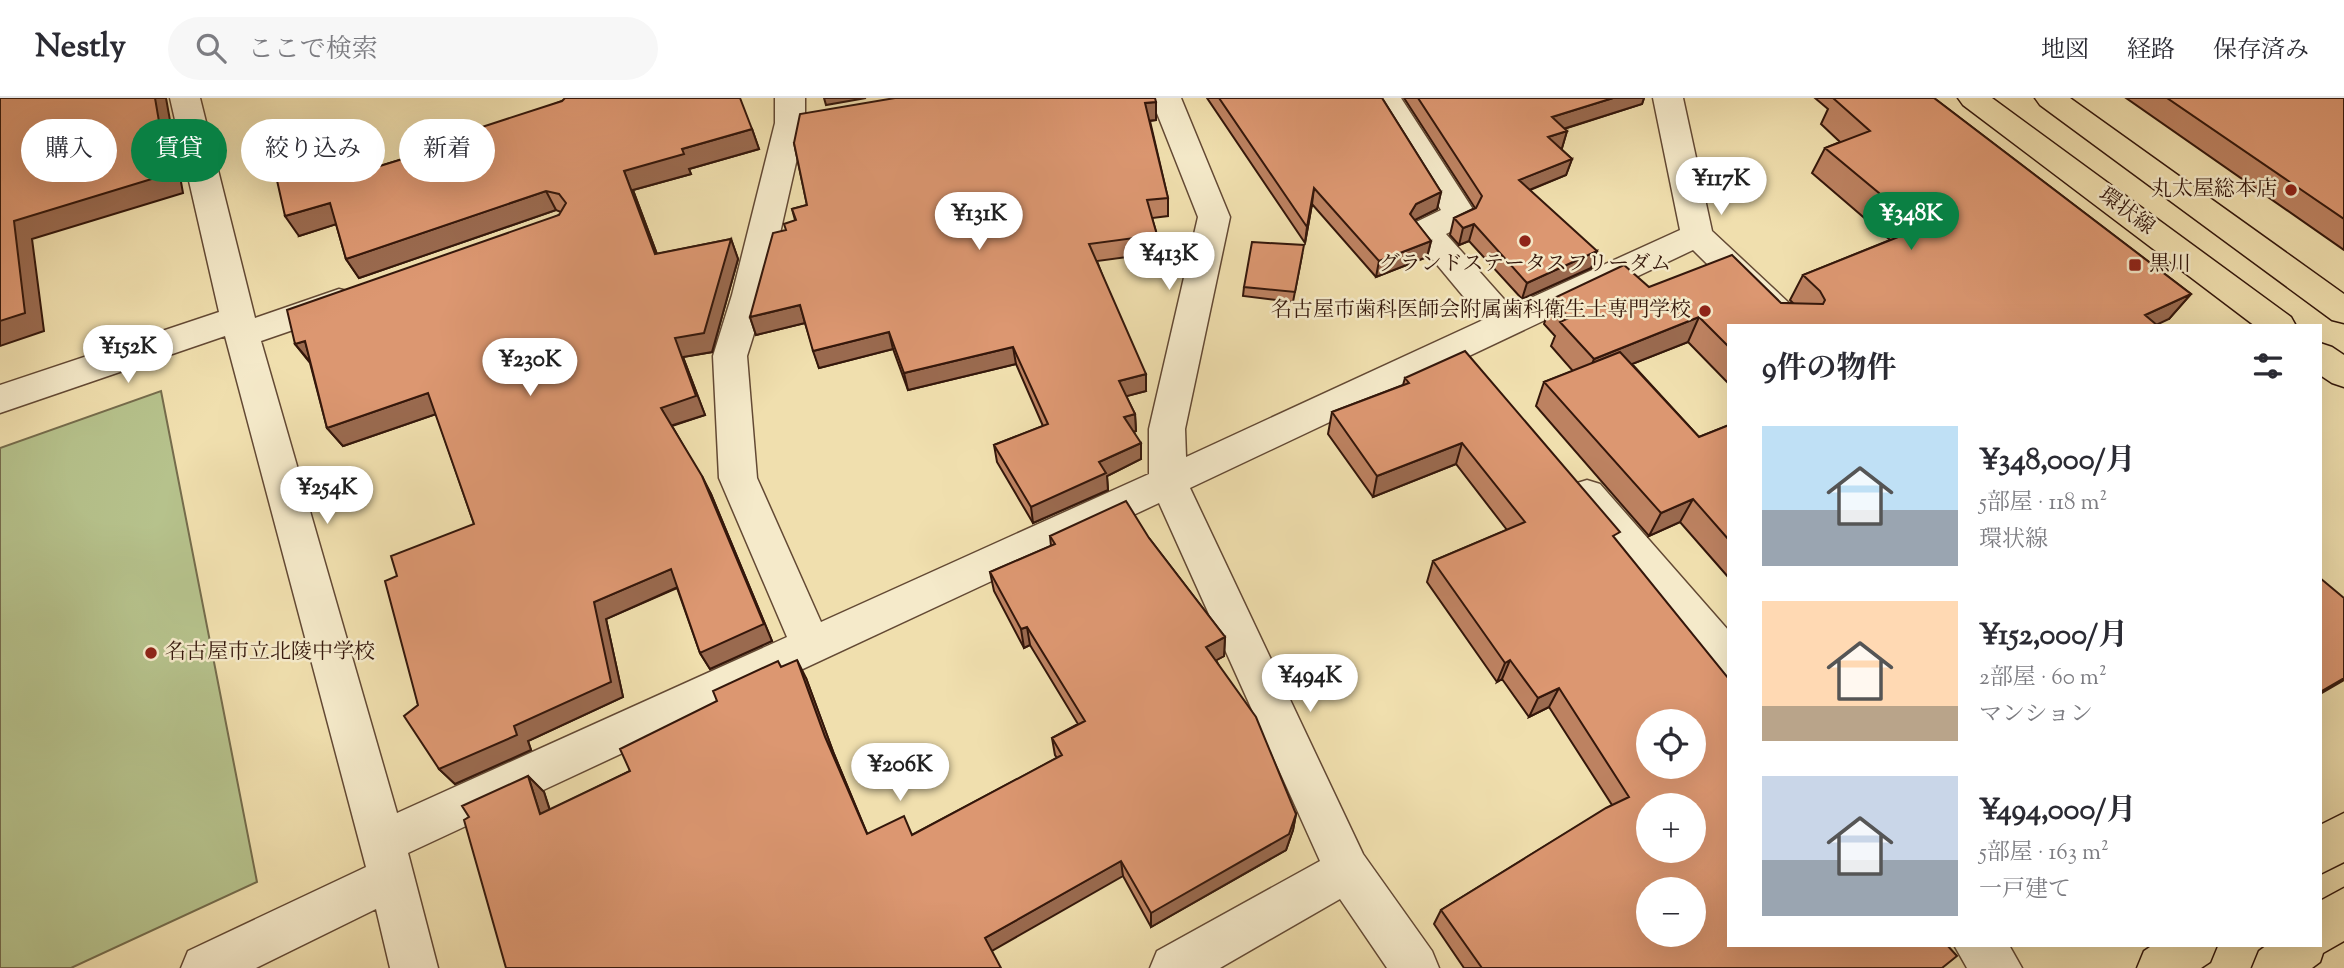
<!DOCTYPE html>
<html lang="ja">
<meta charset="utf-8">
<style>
:root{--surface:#fff;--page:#f7f7f7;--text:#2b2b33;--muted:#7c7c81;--line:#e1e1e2;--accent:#0b8043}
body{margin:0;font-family:"Sorts Mill Goudy","Noto Serif JP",serif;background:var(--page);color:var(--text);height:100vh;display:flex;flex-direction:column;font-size:26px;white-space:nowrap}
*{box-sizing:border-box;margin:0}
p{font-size:23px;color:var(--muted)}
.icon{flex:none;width:38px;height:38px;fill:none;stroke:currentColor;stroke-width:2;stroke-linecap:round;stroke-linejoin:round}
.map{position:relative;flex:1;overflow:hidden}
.drawer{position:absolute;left:1727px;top:226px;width:595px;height:623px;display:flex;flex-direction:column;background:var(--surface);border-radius:0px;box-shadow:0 7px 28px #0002}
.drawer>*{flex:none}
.top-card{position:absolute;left:21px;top:21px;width:665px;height:63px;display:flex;gap:14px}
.controls{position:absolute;left:1636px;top:611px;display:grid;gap:14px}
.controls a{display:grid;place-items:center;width:70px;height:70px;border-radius:50%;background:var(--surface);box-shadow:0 7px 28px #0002;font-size:35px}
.price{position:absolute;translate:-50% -60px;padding:0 16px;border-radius:24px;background:#fff;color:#222;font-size:23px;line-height:46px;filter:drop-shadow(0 2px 4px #0008)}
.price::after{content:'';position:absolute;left:50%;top:42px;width:21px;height:16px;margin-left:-10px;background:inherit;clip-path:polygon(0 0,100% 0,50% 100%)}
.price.current{background:var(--accent);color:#fff}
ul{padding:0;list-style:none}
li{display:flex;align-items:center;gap:21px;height:175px;padding:0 35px}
li span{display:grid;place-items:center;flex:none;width:196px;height:140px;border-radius:0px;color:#555}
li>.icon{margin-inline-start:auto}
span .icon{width:84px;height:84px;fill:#fffc;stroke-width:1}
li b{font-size:30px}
h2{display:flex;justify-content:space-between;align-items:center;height:84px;padding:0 35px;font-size:30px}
.tag{padding:0 24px;border-radius:32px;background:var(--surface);box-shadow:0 7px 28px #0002;font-size:24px;line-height:63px}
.tag.current{background:var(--accent);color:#fff}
header{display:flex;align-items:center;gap:42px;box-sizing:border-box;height:98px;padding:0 35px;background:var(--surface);border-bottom:2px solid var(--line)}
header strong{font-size:33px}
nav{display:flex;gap:38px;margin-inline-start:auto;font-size:24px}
.search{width:490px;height:63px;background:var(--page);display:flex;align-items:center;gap:18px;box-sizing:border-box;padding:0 24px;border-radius:38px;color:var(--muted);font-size:26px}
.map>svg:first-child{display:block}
.green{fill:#b6c28c;stroke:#756c4c;stroke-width:2}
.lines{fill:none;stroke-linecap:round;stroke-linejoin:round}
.minor-casing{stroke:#634934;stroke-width:3}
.major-casing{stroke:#34170b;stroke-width:3}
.highway-casing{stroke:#34170b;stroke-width:3}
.minor{fill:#f5eaca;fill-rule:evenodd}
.major{fill:#f0dfae;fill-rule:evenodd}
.highway{fill:#f0dfae;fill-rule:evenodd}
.wall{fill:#bd8261;stroke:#34170b;stroke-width:2}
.shaded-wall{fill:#9a6a4f;stroke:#34170b;stroke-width:2}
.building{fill:#dc9771;stroke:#34170b;stroke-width:2;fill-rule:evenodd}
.poi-dot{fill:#8f2418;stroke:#f5eaca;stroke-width:2.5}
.labels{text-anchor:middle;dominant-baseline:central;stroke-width:5;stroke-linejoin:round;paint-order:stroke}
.poi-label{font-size:21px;fill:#34170b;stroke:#f5eaca;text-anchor:end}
.street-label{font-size:21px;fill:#34170b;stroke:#f5eaca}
</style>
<header>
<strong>Nestly</strong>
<div class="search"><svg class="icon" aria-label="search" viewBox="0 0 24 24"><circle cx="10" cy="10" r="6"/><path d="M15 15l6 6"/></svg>ここで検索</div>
<nav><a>地図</a><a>経路</a><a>保存済み</a></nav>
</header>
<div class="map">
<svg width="2344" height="870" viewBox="0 0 2344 870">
<rect width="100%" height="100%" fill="#f0dfae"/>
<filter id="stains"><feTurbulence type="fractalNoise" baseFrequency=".00286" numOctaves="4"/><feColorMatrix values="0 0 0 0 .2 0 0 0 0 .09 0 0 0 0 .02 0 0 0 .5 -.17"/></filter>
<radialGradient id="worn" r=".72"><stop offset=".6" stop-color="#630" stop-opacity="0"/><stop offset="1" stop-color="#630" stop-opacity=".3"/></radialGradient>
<path class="green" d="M161,293L257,784L71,870H0V350Z"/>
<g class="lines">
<defs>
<path id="minor" d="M170,0H200L255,220L339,191L351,194L356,203L351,212L261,243L397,715L787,539L719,380L713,258L732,197L775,25V0H805V25L766,197L747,258L757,380L821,524L1149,376V331L1198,119L1151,0H1181L1230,119L1185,331L1186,359L1483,222L1409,133L1414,125L1441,112L1371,0H1401L1476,116L1471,124L1446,136L1511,209L1680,132L1653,0H1683L1712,133L1804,219L1809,228H1770L1693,152L1190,390L1363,756L1432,853L1439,870H1387L1340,801L1220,870H1150L1157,853L1320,763L1159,405L408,755L438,870H390L376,811L256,870H181L188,853L366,769L225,238L0,315V287L219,214Z
M1587,382L1600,386L1729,533V580L1714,575L1574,408L1568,397L1574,386Z
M1954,847H2009L2022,870H1967Z"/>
<path id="major" d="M1958,0H1992L2291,219L2296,228H2255L1963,7Z
M2035,0H2070L2344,196V225L2332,222L2040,7Z
M2320,245L2332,249L2344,257V289L2332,285L2320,277Z"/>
<path id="highway" d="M2344,715V764L2320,776V727Z
M2344,790V843L2323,855L2320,864L2312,870H2252L2259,853L2267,847H2320V803Z
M2153,847H2217L2210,864L2201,870H2137L2144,853Z"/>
</defs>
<use href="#minor" class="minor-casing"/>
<use href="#major" class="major-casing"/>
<use href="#highway" class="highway-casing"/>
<use href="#minor" class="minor"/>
<use href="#major" class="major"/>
<use href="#highway" class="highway"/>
</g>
<path class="wall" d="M1207,0H1382L1441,94L1437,111L1414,122L1431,143L1427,159L1376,179L1312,106L1305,145Z
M1404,0H1644L1642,6L1564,31L1567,33L1562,50H1560L1572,61L1566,77L1530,92L1591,170L1522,201L1469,143L1459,147L1450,137L1454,120L1475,110Z
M1815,0H1934L2191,196L2169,221L1729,228V286L1688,244L1632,266L1699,339L1729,327V480L1680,424L1649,438L1536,308L1544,284L1573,273L1551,248L1555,238L1544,226L1552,201L1649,189L1781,205H1793L1790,202L1803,177L1890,142L1812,75L1825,50L1840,44L1821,26L1828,11Z
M2126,0H2344V152Z
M562,3L752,31L759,51L689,71L691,76L633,92L657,156L731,141L738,161L712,254L683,259L705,317L672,328L711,396L772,543L710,571L700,555L677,490L606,521L623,599L528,643L531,652L455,686L439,671L418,607L397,478L474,426L436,316L343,348L327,330L310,265L295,246L559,117L561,114L556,112L359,180L346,161L336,126L299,138L327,51L341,46L354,66L357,75L445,48Z
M1156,22L1150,23L1168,100V118L1152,120L1157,137V155L1097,163L1146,293L1126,298L1135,316L1136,333H1134L1141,361L1107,378L1108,392L1033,425L997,364L994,347L1043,328L1016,266L908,292L893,251L819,270L805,225L756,237L750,219L786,132L795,122L792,111L807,107L794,45Z
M1302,157L1293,204L1243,198L1244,189Z
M1405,280L1616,442L1729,847L1942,870H1464L1434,826L1441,812L1612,707L1549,609L1529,619L1502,581L1497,584L1427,484L1433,463L1507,432L1456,366L1373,399L1328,336L1332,314L1403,287Z
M1050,438L1149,440L1225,539L1224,558L1216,562L1296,716L1293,732L1286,752L1151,829L1123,778L469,719L528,678L544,694L550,712L630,673L717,603L781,569L806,580L834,656L867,736L912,737L1057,660L1055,657L1052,640L1078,626L1030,547L1024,550L994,493L990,474L1051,448Z"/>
<path class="shaded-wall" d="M155,0H166L183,95L32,141L44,233L0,248V223L14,123Z
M824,0H866L826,7Z
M1613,0H1644L1642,6L1547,36L1552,19Z
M1156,4V22L1146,23L1145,5Z
M752,31L759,51L689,71L691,76L633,92L664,175L655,156L624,73L682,51Z
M316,33L329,53H321Z
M1567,33L1562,50L1543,56L1548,39Z
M341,46L354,66L364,97L351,77Z
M1572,61L1566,77L1514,98L1519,82Z
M1314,90L1312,106L1305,145L1307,129Z
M546,93L556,112L359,180L346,161Z
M1441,94L1437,111L1413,123L1410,116L1416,106Z
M330,105L343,124L299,138L285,118Z
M1474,126L1469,143L1459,147L1463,130Z
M731,141L738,161L712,254L683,259L705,317L670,328L661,310L675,240Z
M1431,143L1427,159L1376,179L1379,163Z
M1597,153L1591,170L1522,201L1527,185Z
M2191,196L2169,221L2154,228L2145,217Z
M800,207L805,225L756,237L750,219Z
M1699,219L1688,244L1584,285L1594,261Z
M889,234L893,251L819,270L813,253Z
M305,243L311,265L295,246Z
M1013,249L1016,266L908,292L904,275Z
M1146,276V293L1120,300L1119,283Z
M428,295L442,314L343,348L327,330Z
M1135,316L1136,333L1125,336L1124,319Z
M1141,345V361L1107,378L1108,392L1033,425L1031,409L1099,364Z
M1462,345L1456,366L1373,399L1377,378Z
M702,378L711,396L772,543L710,571L700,555Z
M1693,401L1680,424L1649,438L1661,415Z
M671,471L680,488L606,521L623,599L528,643L531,652L455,686L439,671L594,504Z
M1027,529L1030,547L1024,550L1021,531Z
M1225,539L1224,558L1206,568V549Z
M797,562L806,580L834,656L874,752L867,736L825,639Z
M1510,562L1502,581L1497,584L1505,565Z
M2344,580V582L2320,596V594Z
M1559,590L1549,609L1529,619L1538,600Z
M528,678L544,694L556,732L540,716Z
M1296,716L1293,732L1286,752L1151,829V815Z
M1121,763L1123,778L990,854L985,840Z"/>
<path class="building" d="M0,0H155L168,76L14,123L25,215L0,223Z
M565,0H740L752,31L682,51L684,56L624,73L655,156L731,141L704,235L675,240L696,298L661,310L702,378L764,526L700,555L671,471L594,504L611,584L514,628L517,637L439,671L404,618L418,607L385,483L397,478L391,458L474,426L428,295L327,330L305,243L295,246L287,212L559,117L566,105L559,96L546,93L346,161L330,105L285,118L269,47L316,33L321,53L341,46L351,77L445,48L442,42L562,3Z
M895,0H1155L1156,4L1145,5L1168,100L1147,102L1157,137L1089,146L1146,276L1119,283L1135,316L1124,319L1141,345L1099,364L1106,375L1031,409L994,347L1048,326L1013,249L904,275L889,234L813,253L800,207L750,219L773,135L786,132L784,126L796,122L792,111L807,107L794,45L800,16Z
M1219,0H1382L1441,94L1416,106L1410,116L1431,143L1379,163L1314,90L1307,129Z
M1418,0H1613L1552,19L1567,33L1548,39L1572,61L1519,82L1597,153L1527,185L1474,126L1463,130L1454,120L1476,110L1482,98Z
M1833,0H1934L2191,196L2145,217L2158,228H1729V249L1699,219L1594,261L1560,224L1569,220L1552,201L1624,167L1649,189L1732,157L1781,205L1823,206L1825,202L1820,193L1803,177L1921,130L1825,50L1870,33Z
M2167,0H2344V121Z
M1252,144L1304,147L1295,194L1244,189Z
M1465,253L1620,434L1613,438L1729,581V847H1947L1957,858L1942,870H1482L1441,812L1606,710L1629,699L1559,590L1538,600L1510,562L1505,565L1433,463L1525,424L1462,345L1377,378L1332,314L1409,285L1405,280ZM1648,623H1694V668H1648ZM1648,707H1694V752H1648ZM1648,791H1694V836H1648Z
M1620,254L1699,339L1729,327V442L1693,401L1661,415L1544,284Z
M1126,403L1149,440L1225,539L1206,549L1256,619L1296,716L1289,736L1151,815L1121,763L985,840L1001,870H506L464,722L469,719L462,708L528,678L540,716L630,673L620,651L717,603L713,593L778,563L781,569L797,562L825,639L867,736L904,718L912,737L1062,657L1052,640L1085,623L1027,529L1021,531L990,474L1055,446L1050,438Z
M2320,480L2344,500V580L2320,594Z"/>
<g class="poi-dot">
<circle cx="2291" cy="92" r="7"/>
<circle cx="1525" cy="143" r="7"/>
<rect x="2128" y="160" width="14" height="14" rx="3.5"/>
<circle cx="1705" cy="213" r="7"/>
<circle cx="151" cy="555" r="7"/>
</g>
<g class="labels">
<g class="poi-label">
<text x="2277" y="92">丸太屋総本店</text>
<text x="1525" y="167" text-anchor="middle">グランドステータスフリーダム</text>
<text x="2149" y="167" text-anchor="start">黒川</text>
<text x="1691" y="213">名古屋市歯科医師会附属歯科衛生士専門学校</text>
<text x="165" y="555" text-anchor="start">名古屋市立北陵中学校</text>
</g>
<g class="street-label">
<text transform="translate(2126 114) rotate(37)">環状線</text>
</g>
</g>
<rect width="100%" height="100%" filter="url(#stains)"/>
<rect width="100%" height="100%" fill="url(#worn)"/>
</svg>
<div class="controls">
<a><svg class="icon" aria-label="locate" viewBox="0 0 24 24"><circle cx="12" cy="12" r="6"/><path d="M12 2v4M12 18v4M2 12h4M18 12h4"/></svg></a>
<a>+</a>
<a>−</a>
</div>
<b class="price" style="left:1721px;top:119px">¥117K</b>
<b class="price" style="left:979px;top:154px">¥131K</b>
<b class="price current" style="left:1911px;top:154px">¥348K</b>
<b class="price" style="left:1169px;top:194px">¥413K</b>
<b class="price" style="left:128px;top:287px">¥152K</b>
<b class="price" style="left:530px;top:300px">¥230K</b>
<b class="price" style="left:327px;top:428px">¥254K</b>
<b class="price" style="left:1310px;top:616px">¥494K</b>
<b class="price" style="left:900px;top:705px">¥206K</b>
<div class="top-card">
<a class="tag">購入</a>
<a class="tag current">賃貸</a>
<a class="tag">絞り込み</a>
<a class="tag">新着</a>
</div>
<section class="drawer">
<h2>9件の物件<svg class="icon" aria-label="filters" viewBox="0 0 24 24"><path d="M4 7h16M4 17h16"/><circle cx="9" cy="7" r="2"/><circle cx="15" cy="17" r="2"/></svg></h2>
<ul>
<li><span style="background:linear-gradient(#bfe0f5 60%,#9aa5b1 0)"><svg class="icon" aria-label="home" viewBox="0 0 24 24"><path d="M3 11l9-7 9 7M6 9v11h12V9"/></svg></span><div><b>¥348,000/月</b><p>5部屋 · 118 m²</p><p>環状線</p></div></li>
<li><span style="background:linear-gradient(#ffd9b3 75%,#b9a48a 0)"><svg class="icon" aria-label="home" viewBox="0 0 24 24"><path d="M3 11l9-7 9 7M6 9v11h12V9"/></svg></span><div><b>¥152,000/月</b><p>2部屋 · 60 m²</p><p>マンション</p></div></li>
<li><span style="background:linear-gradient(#c9d6e8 60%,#9aa5b1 0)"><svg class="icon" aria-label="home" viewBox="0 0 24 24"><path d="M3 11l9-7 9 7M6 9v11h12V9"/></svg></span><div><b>¥494,000/月</b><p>5部屋 · 163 m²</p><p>一戸建て</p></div></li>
</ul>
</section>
</div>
